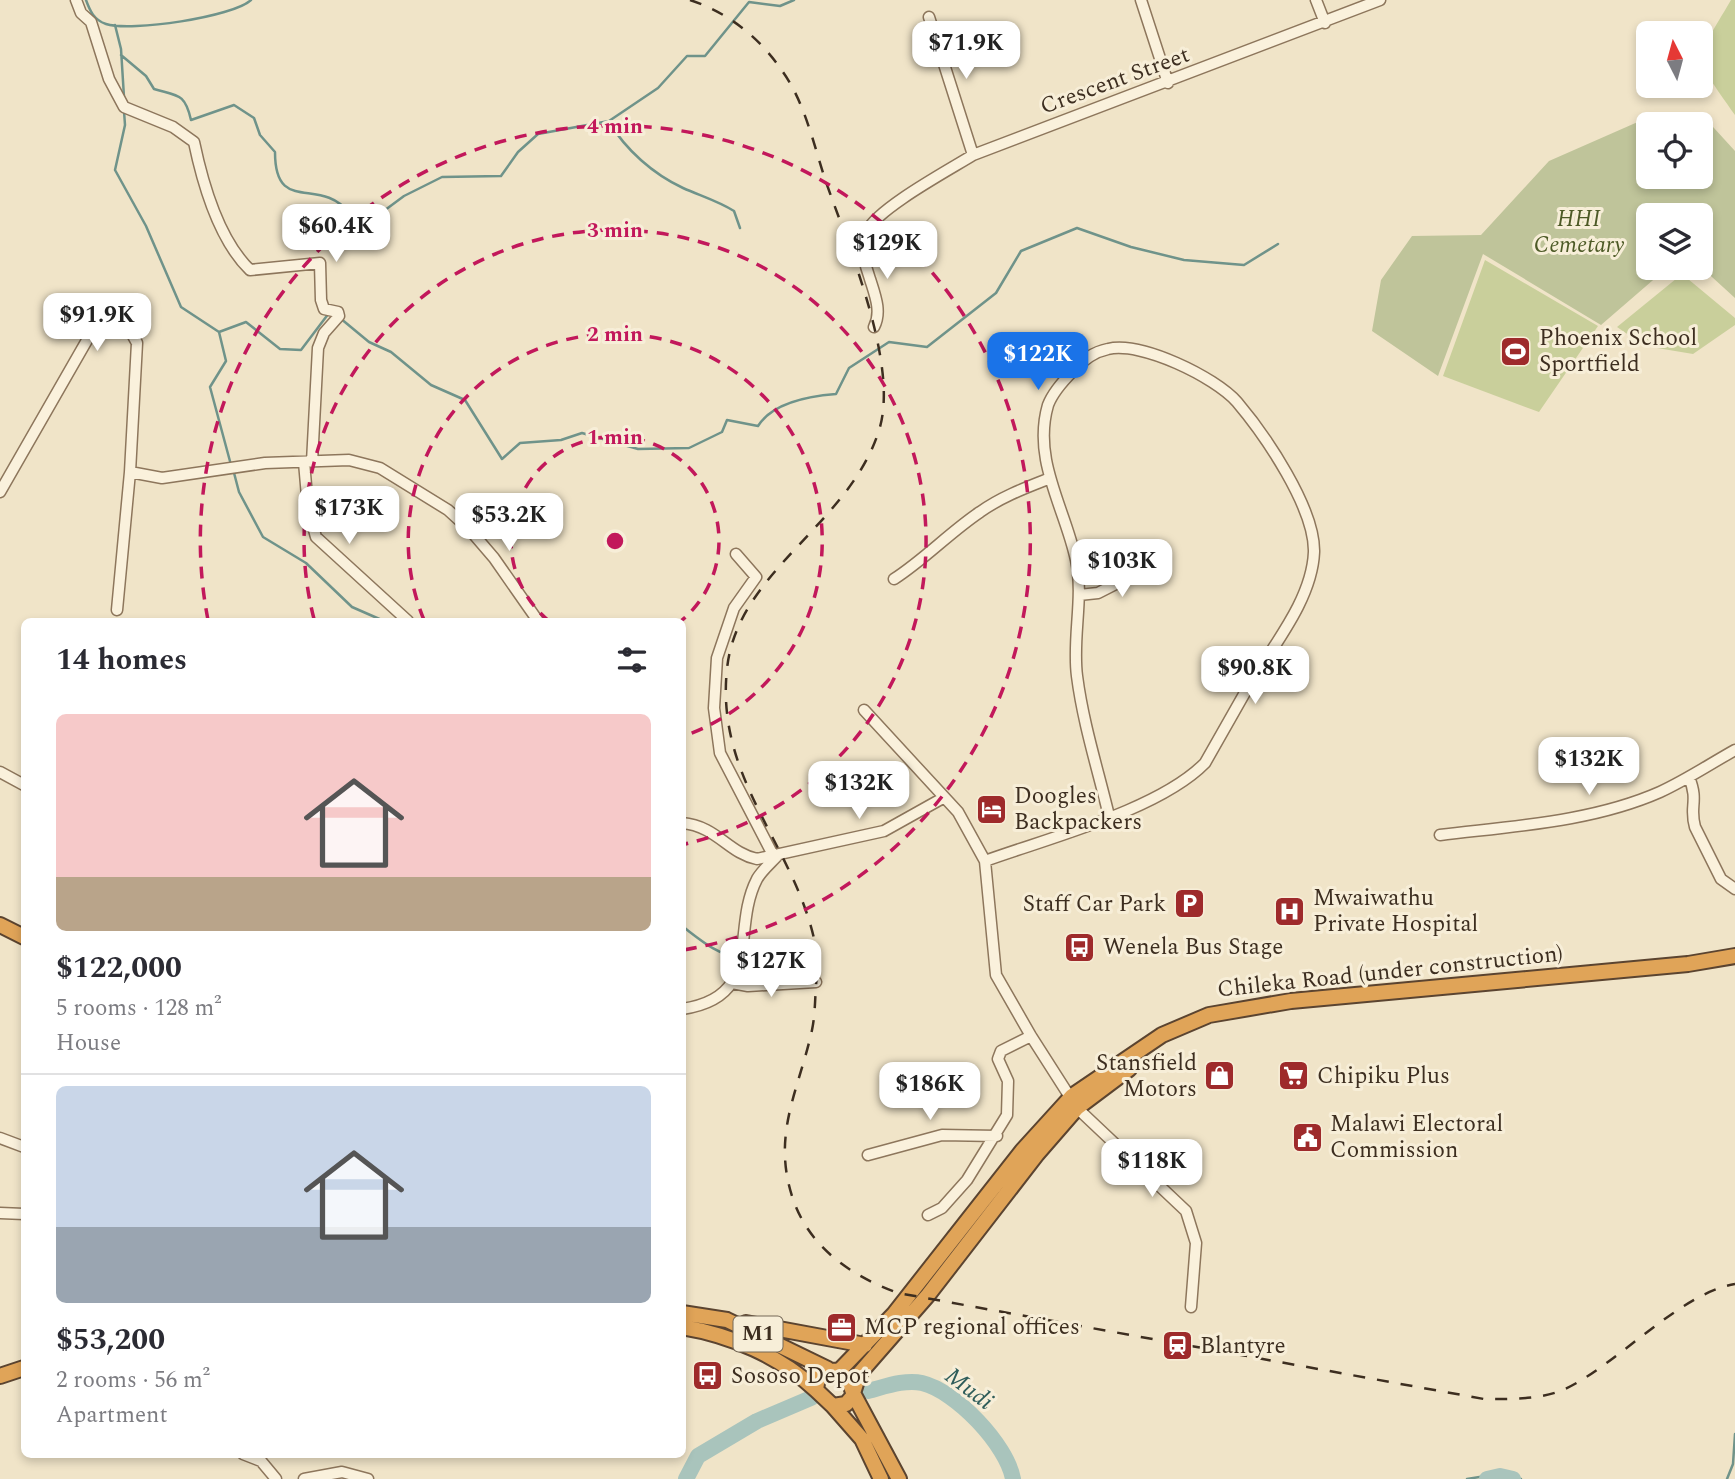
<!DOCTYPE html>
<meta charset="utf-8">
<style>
:root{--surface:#fff;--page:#f7f7f7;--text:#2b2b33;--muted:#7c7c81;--line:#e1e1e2;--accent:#1a73e8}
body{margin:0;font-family:Spectral,serif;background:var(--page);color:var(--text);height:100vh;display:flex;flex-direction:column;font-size:26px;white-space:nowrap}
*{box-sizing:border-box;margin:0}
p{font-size:23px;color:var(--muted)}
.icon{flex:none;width:38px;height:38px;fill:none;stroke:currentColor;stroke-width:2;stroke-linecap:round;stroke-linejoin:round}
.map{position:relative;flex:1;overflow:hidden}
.panel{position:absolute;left:21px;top:618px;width:665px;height:840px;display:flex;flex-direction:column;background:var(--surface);border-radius:10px;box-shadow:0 4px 10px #0003}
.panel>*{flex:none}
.needle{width:46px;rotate:354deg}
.fabs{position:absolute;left:1636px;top:21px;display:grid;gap:14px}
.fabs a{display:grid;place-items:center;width:77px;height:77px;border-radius:10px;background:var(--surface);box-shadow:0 4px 10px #0003;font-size:35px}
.price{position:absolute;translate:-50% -60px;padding:0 16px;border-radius:14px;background:#fff;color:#222;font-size:23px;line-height:46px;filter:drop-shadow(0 2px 4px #0008)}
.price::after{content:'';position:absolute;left:50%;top:42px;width:21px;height:16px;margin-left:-10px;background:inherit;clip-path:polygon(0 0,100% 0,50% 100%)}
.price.selected{background:var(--accent);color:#fff}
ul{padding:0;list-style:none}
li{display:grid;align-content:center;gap:14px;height:371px;padding:0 35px}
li+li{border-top:2px solid var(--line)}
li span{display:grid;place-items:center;height:217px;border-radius:10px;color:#555}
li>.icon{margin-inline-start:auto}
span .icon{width:126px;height:126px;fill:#fffc;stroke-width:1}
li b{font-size:30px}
h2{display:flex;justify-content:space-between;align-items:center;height:84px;padding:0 35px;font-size:30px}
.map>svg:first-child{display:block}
.green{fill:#c9cf9b}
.cemetery{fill:#bfc49a;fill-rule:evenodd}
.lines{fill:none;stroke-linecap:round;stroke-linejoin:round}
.stream{stroke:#6f938a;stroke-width:2.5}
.river{stroke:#a9c4bc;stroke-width:16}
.minor-casing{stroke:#8d765c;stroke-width:13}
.highway-casing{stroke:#5b4430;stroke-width:18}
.minor{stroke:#faf1dc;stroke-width:10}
.highway{stroke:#e0a458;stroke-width:14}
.rail{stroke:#3d2e20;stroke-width:2.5;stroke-dasharray:12 12;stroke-linecap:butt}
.ring{fill:none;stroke:#c2185b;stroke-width:3.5;stroke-dasharray:12 9}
.labels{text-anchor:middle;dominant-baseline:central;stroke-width:6;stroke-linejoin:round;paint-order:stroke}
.shield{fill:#f7eed8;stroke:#756857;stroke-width:2}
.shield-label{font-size:21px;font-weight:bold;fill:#3d2e20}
.street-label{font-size:23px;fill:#3d2e20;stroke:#f7eed8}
.park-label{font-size:23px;font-style:italic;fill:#4d5a26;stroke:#f7eed8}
.poi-label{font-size:23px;fill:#3d2e20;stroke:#f7eed8;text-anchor:start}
.water-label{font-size:24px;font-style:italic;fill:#2f5d5a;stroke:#f7eed8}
.centre{fill:#c2185b;stroke:#f7eed8;stroke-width:3.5}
.ring-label{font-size:21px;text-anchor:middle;font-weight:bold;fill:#c2185b;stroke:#f7eed8;stroke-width:6;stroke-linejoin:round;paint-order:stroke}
</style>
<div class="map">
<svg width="1735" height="1479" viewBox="0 0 1735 1479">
<rect width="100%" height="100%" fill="#f0e4c8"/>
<path class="green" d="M1731,0H1735V115C1692,53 1693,65 1731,0Z
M1485,260L1598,326L1539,412L1443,376Z
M1682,274L1735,318V325L1693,354L1645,346L1617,327Z"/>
<path class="cemetery" d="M1703,116L1735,151V298L1701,267V215H1648V268H1667L1601,325L1483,254L1438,376L1372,331L1381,280L1412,236L1481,235L1549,161L1640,121ZM1648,124H1701V177H1648Z"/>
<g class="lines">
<path class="stream" d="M86,0C90,11 94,20 106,24C131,32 233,17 251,0
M115,25L121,49L124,97
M121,55L146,76L154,89C178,96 185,93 191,120L234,105L254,118L260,135L275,152C275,216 320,175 349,213L377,216L404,196L442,177L501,176L518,152L538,134L609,121L658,88L687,56H705L749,2L780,6L794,0
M124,111L125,125L115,170L146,226L181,307L219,332L226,361L210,387L231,465
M609,122C626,150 653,174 683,188C701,196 718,201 734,211L740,228
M340,318L369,342L391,352L431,385L465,400L502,459L520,443L561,440L582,433L638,449L689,448L722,432L727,420L758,426C773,402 810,396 836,394L849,368L889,342L927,347L996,293L1021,251L1077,228L1131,247L1184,260L1244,265L1278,244
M219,332L246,322L280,349L301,350L329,313
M233,469L239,492L263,537L306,563L352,607L384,621
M682,926C697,937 719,957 738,956
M744,956L758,955
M1467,1479L1492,1475L1521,1479
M1727,1479L1733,1464L1735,1434"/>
<path class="river" d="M868,1391C884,1387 905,1379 922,1383C956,1391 1007,1445 1013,1479
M686,1479L698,1456L757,1421L811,1398
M1487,1479L1500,1476L1513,1479"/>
<defs>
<path id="minor" d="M76,0L81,13L91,22L109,79L124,107L173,127L194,142C203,185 219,240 250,270L320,263L321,300L324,309L338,312L339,316L324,333L318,348L312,462
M1141,0L1168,83
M1316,0L1325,23
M929,17L973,155
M874,327C882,312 875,295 870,279C865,266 860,244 867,231C878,208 949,170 973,155L1380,0
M304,462L308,508L316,537L408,621
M130,472L162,478L265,463L349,460L380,468L448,510L470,530L494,558L538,621
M0,492L98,321L114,317L126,323L137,343L130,472L117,610
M736,554L756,577L734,608L717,658L714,708L720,753L773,855
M894,579C925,559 950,532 980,512C1001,497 1025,488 1048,479
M1079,595L1098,593L1153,565
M864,710L958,812L985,861L996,975L1031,1036L1077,1108L1186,1211L1196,1243L1191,1307
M0,772L24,785
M1689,777C1699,802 1689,806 1695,827L1721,879L1735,889
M682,823C717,826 728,853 757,859L884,831L943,798
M1440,835C1513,826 1592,822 1660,792C1686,780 1710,764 1735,750
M985,861C1048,838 1159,810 1205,763C1219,738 1233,714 1247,689C1271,648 1312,601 1314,552C1315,508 1265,435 1237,402C1215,377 1141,341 1108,349C1093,352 1083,360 1073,371C1063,381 1053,392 1048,405C1032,460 1065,508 1076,560C1084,598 1072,638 1077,676C1083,723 1098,770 1109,816
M732,983L748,986L816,982
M682,1009C765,997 730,931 757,879C762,870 772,862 779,854
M0,1138L24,1147
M868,1155L942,1135L997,1136
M0,1213L24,1214
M928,1215L942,1208L967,1180L1007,1115L1008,1081L998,1059L1001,1051L1031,1036
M243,1454L261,1461L276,1479
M304,1479L342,1472L368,1479"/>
<path id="highway" d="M0,925L24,937
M682,1313L727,1320L828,1369
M746,1323L865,1345
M682,1327C731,1335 780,1356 816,1390
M824,1370L839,1371L849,1381L854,1395L846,1404L833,1406L816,1390L818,1377Z
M839,1371L894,1314L1022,1151L1072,1096L1162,1035L1209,1015L1291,1001L1688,964L1735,956
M0,1376L24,1368
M854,1390L859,1374L928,1295L1037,1154L1077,1108L1129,1069
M854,1395L899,1479
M833,1406L862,1439L881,1479"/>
</defs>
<use href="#minor" class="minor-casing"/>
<use href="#highway" class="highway-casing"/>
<use href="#minor" class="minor"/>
<use href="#highway" class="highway"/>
<path class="rail" d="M690,0C729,13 760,38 783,72C805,103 814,146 826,182C848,245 898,362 880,427C852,524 737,570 727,669C715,781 797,847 816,948C819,960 817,973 816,985C815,1000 815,1016 812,1030C799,1090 772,1133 792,1196C808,1247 851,1276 898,1293L1484,1399C1511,1399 1540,1400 1565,1389C1618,1364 1680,1293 1735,1284"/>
</g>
<g class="ring">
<path d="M549 621A104 104 0 1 1 681 621"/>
<path d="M424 620A207 207 0 1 1 684 736"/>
<path d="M314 619A311 311 0 1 1 685 844"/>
<path d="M208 620A415 415 0 1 1 683 950"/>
</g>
<defs>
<symbol id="stadium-square" viewBox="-11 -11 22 22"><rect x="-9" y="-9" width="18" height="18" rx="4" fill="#9e2a2b" stroke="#f7eed8"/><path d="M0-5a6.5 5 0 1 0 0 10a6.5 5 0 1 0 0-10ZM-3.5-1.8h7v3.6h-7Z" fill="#fff"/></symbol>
<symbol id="hotel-square" viewBox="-11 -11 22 22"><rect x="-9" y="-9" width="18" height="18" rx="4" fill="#9e2a2b" stroke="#f7eed8"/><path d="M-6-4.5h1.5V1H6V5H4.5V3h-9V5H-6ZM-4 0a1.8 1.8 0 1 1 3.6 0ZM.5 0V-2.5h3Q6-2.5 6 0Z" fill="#fff"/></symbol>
<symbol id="parking-square" viewBox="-11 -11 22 22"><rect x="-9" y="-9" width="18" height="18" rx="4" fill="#9e2a2b" stroke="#f7eed8"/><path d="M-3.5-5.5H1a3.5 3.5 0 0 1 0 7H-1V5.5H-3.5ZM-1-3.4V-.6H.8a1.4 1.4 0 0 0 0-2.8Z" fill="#fff"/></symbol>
<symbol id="hospital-square" viewBox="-11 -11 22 22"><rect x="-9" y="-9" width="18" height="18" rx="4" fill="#9e2a2b" stroke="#f7eed8"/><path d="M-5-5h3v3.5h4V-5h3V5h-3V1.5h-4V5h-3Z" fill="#fff"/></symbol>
<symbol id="bus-square" viewBox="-11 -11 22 22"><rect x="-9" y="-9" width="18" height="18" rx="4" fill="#9e2a2b" stroke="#f7eed8"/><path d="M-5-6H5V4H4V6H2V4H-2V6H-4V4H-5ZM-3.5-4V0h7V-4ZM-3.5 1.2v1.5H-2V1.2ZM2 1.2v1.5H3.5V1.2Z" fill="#fff"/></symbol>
<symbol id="shop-square" viewBox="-11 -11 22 22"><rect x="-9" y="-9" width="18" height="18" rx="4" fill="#9e2a2b" stroke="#f7eed8"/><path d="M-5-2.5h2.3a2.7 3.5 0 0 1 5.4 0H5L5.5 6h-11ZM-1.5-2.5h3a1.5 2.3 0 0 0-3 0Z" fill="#fff"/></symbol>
<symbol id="supermarket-square" viewBox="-11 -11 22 22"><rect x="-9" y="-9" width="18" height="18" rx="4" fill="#9e2a2b" stroke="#f7eed8"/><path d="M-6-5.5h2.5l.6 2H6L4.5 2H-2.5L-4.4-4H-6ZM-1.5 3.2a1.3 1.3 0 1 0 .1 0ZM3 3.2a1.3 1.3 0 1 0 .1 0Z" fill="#fff"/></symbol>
<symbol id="civic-square" viewBox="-11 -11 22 22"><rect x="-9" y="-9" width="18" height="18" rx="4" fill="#9e2a2b" stroke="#f7eed8"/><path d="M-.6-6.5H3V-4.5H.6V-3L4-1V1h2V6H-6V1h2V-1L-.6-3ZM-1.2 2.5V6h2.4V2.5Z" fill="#fff"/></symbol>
<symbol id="office-square" viewBox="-11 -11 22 22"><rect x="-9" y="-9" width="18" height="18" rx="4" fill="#9e2a2b" stroke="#f7eed8"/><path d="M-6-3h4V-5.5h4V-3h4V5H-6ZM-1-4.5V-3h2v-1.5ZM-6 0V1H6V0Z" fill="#fff"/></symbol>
<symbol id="station-square" viewBox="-11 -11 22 22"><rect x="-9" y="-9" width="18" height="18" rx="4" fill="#9e2a2b" stroke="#f7eed8"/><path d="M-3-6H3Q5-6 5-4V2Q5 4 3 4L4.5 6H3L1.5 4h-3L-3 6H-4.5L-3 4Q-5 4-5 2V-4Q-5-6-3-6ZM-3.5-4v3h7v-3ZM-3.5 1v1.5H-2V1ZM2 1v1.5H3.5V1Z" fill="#fff"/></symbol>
</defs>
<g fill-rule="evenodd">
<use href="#stadium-square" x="1498" y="334" width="35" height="35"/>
<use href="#hotel-square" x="974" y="792" width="35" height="35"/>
<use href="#parking-square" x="1172" y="886" width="35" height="35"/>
<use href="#hospital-square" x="1272" y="894" width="35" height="35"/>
<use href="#bus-square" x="1062" y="930" width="35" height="35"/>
<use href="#shop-square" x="1202" y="1058" width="35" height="35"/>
<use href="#supermarket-square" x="1276" y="1058" width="35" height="35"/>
<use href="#civic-square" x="1290" y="1120" width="35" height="35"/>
<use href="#office-square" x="824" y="1310" width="35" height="35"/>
<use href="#station-square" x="1160" y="1328" width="35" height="35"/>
<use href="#bus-square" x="690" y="1358" width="35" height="35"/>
</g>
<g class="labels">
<rect class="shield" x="733.5" y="1316.5" width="49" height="35" rx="5"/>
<g class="shield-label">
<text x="758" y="1334">M1</text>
</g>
<g class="street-label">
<text transform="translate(1115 81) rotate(-20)">Crescent Street</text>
<text transform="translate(1390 972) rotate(-6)">Chileka Road (under construction)</text>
</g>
<g class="park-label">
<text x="1579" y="219">HHI<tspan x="1579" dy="26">Cemetary</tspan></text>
</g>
<g class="poi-label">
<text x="1539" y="338">Phoenix School<tspan x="1539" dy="26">Sportfield</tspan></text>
<text x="1014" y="796">Doogles<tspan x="1014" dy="26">Backpackers</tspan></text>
<text x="1313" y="898">Mwaiwathu<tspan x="1313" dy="26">Private Hospital</tspan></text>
<text x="1166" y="904" text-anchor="end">Staff Car Park</text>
<text x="1103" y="947">Wenela Bus Stage</text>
<text x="1197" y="1063" text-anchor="end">Stansfield<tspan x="1197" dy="26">Motors</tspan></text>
<text x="1317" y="1076">Chipiku Plus</text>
<text x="1330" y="1124">Malawi Electoral<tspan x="1330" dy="26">Commission</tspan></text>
<text x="864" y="1327">MCP regional offices</text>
<text x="1200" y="1346">Blantyre</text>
<text x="731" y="1376">Sososo Depot</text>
</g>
<g class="water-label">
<text transform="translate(969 1389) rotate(37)">Mudi</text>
</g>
</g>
<circle cx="615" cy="541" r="10" class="centre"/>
<g class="ring-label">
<text x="615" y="133">4 min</text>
<text x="615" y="237">3 min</text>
<text x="615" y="341">2 min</text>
<text x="615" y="444">1 min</text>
</g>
</svg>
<div class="fabs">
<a><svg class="needle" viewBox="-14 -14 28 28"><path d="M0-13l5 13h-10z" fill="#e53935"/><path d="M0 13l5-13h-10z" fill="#7c7c81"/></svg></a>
<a><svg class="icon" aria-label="locate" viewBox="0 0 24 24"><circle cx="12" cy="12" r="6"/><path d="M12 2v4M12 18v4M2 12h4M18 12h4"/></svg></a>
<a><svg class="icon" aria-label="layers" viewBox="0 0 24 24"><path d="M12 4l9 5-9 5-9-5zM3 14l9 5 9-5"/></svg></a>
</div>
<b class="price" style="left:966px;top:81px">$71.9K</b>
<b class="price" style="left:336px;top:264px">$60.4K</b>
<b class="price" style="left:887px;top:281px">$129K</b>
<b class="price" style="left:97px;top:353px">$91.9K</b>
<b class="price selected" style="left:1038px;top:392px">$122K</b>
<b class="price" style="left:349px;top:546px">$173K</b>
<b class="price" style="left:509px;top:553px">$53.2K</b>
<b class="price" style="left:1122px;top:599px">$103K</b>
<b class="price" style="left:1255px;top:706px">$90.8K</b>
<b class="price" style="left:1589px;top:797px">$132K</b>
<b class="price" style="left:859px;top:821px">$132K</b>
<b class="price" style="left:771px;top:999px">$127K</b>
<b class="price" style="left:930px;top:1122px">$186K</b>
<b class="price" style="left:1152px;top:1199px">$118K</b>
<section class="panel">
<h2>14 homes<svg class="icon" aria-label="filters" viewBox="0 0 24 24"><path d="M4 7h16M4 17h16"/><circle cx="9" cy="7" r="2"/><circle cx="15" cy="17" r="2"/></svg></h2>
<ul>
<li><span style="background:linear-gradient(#f6c9c9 75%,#b9a48a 0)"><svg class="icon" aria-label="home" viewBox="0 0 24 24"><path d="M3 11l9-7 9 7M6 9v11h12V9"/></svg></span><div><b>$122,000</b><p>5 rooms · 128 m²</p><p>House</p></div></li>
<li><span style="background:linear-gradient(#c9d6e8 65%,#9aa5b1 0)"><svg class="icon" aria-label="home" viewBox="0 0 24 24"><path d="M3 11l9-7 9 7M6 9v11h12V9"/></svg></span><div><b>$53,200</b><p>2 rooms · 56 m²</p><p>Apartment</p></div></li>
</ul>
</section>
</div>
